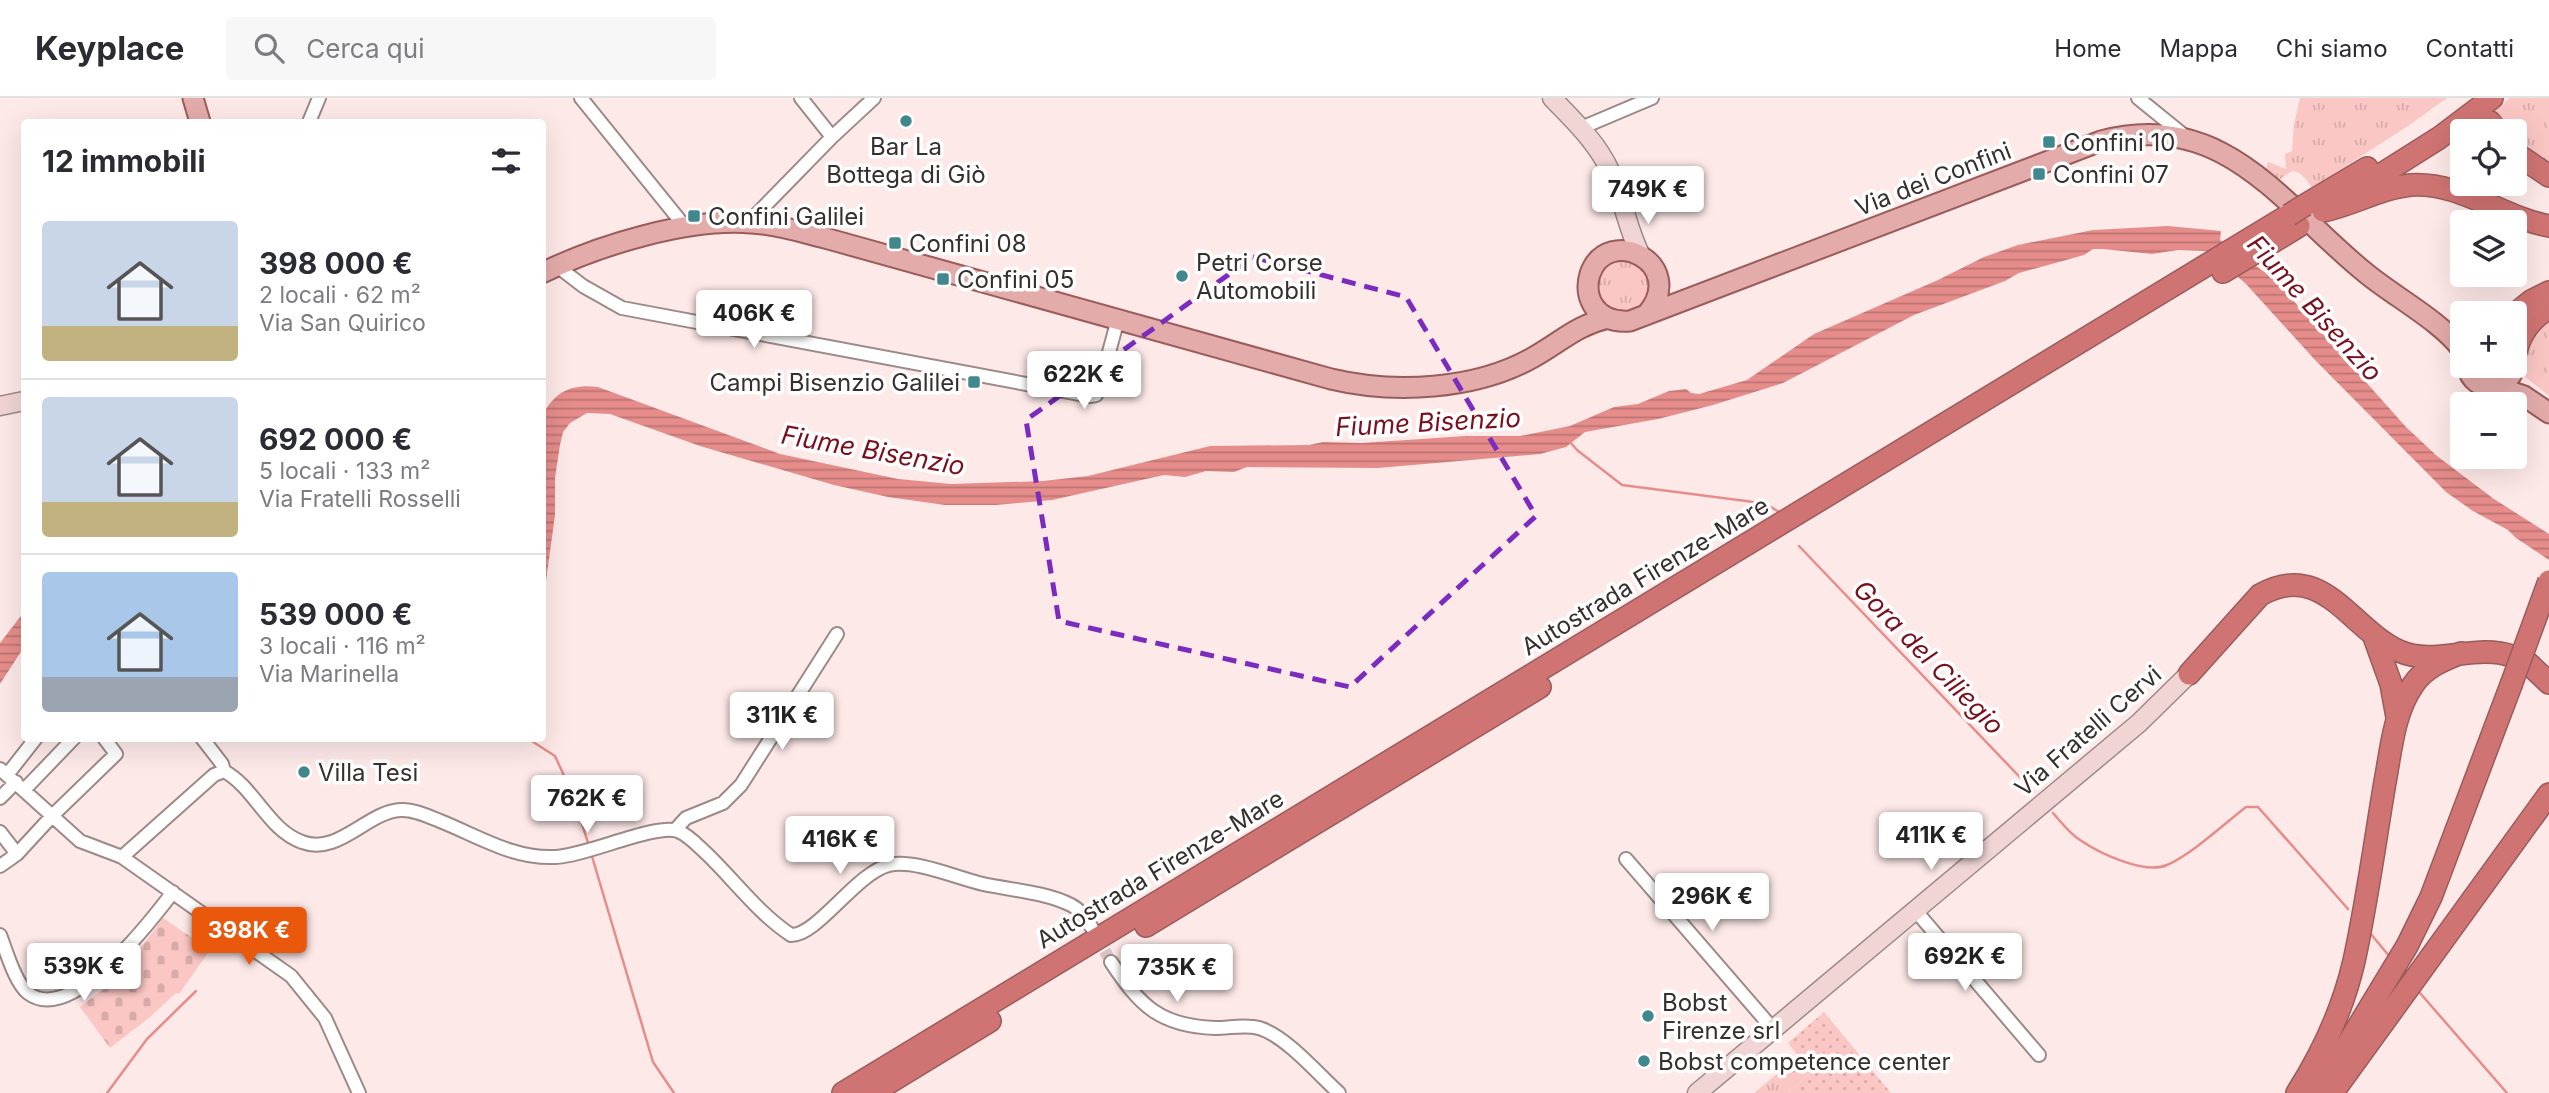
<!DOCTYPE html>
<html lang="it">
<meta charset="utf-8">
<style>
:root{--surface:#fff;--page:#f7f7f7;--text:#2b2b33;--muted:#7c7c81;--line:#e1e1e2;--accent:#ea580c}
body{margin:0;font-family:Inter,sans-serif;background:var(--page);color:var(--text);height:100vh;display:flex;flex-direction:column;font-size:26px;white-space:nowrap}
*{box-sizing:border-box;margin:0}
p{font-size:23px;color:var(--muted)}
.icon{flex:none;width:38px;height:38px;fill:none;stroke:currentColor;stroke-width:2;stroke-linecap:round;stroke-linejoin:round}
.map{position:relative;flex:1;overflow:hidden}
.details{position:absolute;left:21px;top:21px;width:525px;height:623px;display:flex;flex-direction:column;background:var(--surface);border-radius:7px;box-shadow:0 7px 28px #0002}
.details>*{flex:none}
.tools{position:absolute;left:2450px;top:21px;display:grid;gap:14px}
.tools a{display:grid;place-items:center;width:77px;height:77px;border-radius:7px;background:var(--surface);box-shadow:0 7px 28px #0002;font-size:35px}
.price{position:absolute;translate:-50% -60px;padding:0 16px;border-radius:7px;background:#fff;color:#222;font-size:23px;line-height:46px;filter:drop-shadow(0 2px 4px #0008)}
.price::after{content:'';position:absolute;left:50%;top:42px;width:21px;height:16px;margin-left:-10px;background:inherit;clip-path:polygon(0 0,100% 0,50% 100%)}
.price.on{background:var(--accent);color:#fff}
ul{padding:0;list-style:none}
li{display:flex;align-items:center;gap:21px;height:175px;padding:0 21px}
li+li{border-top:2px solid var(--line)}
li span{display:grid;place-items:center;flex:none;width:196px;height:140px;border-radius:7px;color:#555}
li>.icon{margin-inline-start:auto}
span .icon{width:84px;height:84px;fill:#fffc;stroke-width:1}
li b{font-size:30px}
h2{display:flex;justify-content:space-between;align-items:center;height:84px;padding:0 21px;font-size:30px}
header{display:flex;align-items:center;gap:42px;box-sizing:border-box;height:98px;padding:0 35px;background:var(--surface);border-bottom:2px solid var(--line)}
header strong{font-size:33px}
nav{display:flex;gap:38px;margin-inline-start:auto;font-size:24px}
.search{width:490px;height:63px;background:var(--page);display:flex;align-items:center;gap:18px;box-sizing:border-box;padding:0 24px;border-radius:7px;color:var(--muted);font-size:26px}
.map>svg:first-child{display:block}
.grass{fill:url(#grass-tufts)}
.cemetery{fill:url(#cemetery-stones)}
.park{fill:url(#park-dots)}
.water{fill:url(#water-rules)}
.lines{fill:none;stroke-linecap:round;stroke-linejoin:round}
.stream{stroke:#e68d8b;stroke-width:2.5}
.street-tunnel{stroke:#d5c4c3;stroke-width:12;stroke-dasharray:12 6;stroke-linecap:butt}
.street-casing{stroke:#9c8a89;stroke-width:16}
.secondary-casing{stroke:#9c8a89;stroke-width:21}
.primary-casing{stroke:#9a5c5b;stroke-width:23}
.highway-casing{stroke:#9a5c5b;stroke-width:24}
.street{stroke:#fff;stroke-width:12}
.secondary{stroke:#f1d5d5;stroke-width:18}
.primary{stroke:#e3acab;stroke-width:19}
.highway{stroke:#d07473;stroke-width:21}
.highway-bridge-casing{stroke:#9a5c5b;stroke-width:24;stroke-linecap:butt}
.highway-bridge{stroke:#d07473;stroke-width:21}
.marked{fill:none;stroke:#7b2cbf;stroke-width:5;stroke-dasharray:14 9;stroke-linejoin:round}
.poi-dot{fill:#40888d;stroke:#fff;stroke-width:2.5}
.labels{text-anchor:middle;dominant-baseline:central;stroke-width:7;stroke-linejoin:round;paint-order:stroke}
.poi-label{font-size:24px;fill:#37302f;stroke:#fff;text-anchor:start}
.street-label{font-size:24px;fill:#37302f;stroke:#fff}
.water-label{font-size:26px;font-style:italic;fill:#7a101e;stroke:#fff}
</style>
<header>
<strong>Keyplace</strong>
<div class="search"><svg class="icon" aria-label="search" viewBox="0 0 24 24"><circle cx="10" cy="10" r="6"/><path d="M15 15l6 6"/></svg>Cerca qui</div>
<nav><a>Home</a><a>Mappa</a><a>Chi siamo</a><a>Contatti</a></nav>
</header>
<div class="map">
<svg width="2549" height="995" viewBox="0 0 2549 995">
<defs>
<pattern id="grass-tufts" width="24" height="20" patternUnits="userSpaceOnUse" patternTransform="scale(1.75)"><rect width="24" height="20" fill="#fac7c4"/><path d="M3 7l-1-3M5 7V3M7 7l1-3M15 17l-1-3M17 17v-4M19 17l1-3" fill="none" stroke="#d7aba9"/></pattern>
<pattern id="cemetery-stones" width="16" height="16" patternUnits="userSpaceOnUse" patternTransform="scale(1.75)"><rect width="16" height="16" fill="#fac7c4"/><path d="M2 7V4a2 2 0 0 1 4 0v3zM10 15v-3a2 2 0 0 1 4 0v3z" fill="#d7aba9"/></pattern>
<pattern id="park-dots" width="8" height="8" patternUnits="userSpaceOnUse" patternTransform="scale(1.75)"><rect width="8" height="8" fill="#fac7c4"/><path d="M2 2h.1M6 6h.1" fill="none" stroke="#d7aba9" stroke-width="1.8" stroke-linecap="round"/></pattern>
<pattern id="water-rules" width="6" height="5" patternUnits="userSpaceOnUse" patternTransform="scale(1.75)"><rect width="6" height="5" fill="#e68d8b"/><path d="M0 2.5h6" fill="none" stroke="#bb7472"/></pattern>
</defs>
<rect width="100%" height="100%" fill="#fde9e8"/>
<path class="grass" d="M2300,0H2447L2411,26L2312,90C2307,82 2302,74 2292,73L2279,82L2266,71L2268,64L2286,71L2285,56L2292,53L2294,26Z
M2510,0H2549V68L2517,44L2515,33H2509L2495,12Z
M1596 188a27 27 0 1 1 54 0a27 27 0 1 1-54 0Z
M2549,215V298L2523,277L2520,255Z
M1799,958L1812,974L1788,995H1754Z"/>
<path class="cemetery" d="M163,820L210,852L179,896L176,895L150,919L110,950L80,909L119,879Z"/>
<path class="park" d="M1824,914L1891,995H1788L1812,974L1788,945Z"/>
<path class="water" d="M2168,128L2221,133L2220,142L2274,181L2406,329L2437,358L2494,401L2549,436V462L2516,440L2508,432L2473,413L2446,394L2316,263L2246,186L2212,156L2205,153L2178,152L2152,156L2103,151H2093L2084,157L2019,175L2005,183L1914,217L1783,285L1713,307L1658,321L1585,334L1566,349L1540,356L1378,370L1247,369L1234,374L1206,373L1185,379L1164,377L1052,402L996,407H945L888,399L834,387L700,348L610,316L587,315L570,325L563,334L560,347L555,380V417L543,505V317C555,293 572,286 598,289L780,356L898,381L951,386L1043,383L1088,378L1210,348L1309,347L1323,344L1362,345L1466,338H1520L1570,328L1614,309L1638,306L1669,293L1686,291L1691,295L1699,296L1747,282L1814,236L1938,182L1984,159L2018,147L2093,132Z
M24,514V549L0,586V545Z"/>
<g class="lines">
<path class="stream" d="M1570,344L1577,352L1622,387L1746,403L1766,406L1779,414
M1799,448L2034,694
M527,640L555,658L573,697L589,748
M2053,715C2062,725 2069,735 2080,742C2099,755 2145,777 2167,767C2192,756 2224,726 2246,709H2258L2348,811
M591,755L653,964L674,995
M2370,835L2390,859
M2420,895L2507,995
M107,995L147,941L196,893"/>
<path class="street-tunnel" d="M1096,837L1111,864"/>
<defs>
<path id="street" d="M581,0L686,130
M801,0L832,39
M2138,0L2186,39
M309,24L319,0
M1581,30L1652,0
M749,124L832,39L874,0
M557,168L583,188L622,210L1090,298L1096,297L1099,291L1118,221
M202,640L222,666L224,673
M0,671L80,743L122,759L291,878L325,920L359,995
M7,677L36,640
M24,692L74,640
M0,700L16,684
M675,732L686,720L723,705L741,687L837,536
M0,734L17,756
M122,759L214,677L224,673C255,690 268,732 302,744C338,758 367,714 400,712C413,711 428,718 440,723C478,738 513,761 555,759C586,758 656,725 678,733C690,738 698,748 707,756C735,783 759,816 791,837C817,838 856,775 889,767C914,761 957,780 983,786C1011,792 1045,794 1071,807C1081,812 1086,821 1092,830
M1626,761L1773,931
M0,768L17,756L52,718L116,656L104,640
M1915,812L2039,957
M0,837C6,852 15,885 28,895C71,928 151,823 173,794
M1111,864C1140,908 1160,928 1215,930C1230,930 1245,926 1259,930C1286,938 1318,976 1339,995"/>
<path id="secondary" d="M1552,0C1573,22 1597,44 1610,73C1623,100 1627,129 1640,156
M0,308L24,303
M1697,995L2139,625L2189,576"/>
<path id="primary" d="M193,0L200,24
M542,175C599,147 688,120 751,125C776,126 801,134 825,140L1331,281C1394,296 1475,292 1532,260C1561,244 1575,228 1608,220
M1647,216C1689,166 1608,125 1590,176C1587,186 1587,197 1593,207C1601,220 1615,224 1630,223L2101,43C2226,10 2283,109 2367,176C2395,199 2442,224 2462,252
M2467,268C2473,298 2513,295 2515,264
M2497,289L2524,298L2549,315"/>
<path id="highway" d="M2490,24L2497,33
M2515,55L2549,78
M2355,93L2439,40L2492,0
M2305,107L2367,70
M2323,113C2353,107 2380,90 2411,87C2461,84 2501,119 2549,128
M2223,174L2299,128
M2515,216L2531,203L2549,194
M2515,257C2520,236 2530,221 2549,210
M2373,536L2391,586L2397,619
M2529,566L2549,585
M2189,576L2260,497C2323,461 2350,531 2399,553C2435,569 2475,545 2512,558
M1146,828L1540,589
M2336,990L2549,696
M843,995L2289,117
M872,995L990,923
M2297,995C2323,954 2343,911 2354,863C2367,804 2375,743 2385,684C2391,652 2394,614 2413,587C2424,570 2443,562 2461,555
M2318,995L2407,848L2431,799L2511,587"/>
</defs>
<use href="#street" class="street-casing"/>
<use href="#secondary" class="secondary-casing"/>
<use href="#primary" class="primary-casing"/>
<use href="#highway" class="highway-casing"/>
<use href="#street" class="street"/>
<use href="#secondary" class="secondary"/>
<use href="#primary" class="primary"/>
<use href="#highway" class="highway"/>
<defs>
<path id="highway-bridge" d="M2289,117L2305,107
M2511,587L2549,483"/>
</defs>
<use href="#highway-bridge" class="highway-bridge-casing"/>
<use href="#highway-bridge" class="highway-bridge"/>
</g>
<path class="marked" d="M1253,159L1406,199L1536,418L1350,589L1059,523L1026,322Z"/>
<g class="poi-dot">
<circle cx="906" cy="23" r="7"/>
<rect x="2042" y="37" width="14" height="14" rx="3.5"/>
<rect x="2032" y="69" width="14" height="14" rx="3.5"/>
<rect x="687" y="111" width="14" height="14" rx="3.5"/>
<rect x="888" y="138" width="14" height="14" rx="3.5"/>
<circle cx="1182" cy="178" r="7"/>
<rect x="936" y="174" width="14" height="14" rx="3.5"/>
<rect x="967" y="277" width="14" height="14" rx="3.5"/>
<circle cx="304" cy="674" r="7"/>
<circle cx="1648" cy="918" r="7"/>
<circle cx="1644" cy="963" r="7"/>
</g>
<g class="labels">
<g class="poi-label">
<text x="2063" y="44">Confini 10</text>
<text x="906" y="48" text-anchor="middle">Bar La<tspan x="906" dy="28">Bottega di Giò</tspan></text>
<text x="2053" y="76">Confini 07</text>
<text x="708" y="118">Confini Galilei</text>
<text x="909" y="145">Confini 08</text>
<text x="1196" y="164">Petri Corse<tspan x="1196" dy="28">Automobili</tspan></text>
<text x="957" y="181">Confini 05</text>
<text x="960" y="284" text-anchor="end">Campi Bisenzio Galilei</text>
<text x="318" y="674">Villa Tesi</text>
<text x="1662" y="904">Bobst<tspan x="1662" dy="28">Firenze srl</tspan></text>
<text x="1658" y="963">Bobst competence center</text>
</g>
<g class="street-label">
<text transform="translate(1933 81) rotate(-21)">Via dei Confini</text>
<text transform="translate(1645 478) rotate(-31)">Autostrada Firenze-Mare</text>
<text transform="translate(2088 633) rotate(-41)">Via Fratelli Cervi</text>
<text transform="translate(1160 771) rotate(-31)">Autostrada Firenze-Mare</text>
</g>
<g class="water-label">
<text transform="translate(2315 210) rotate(48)">Fiume Bisenzio</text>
<text transform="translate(1428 324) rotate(-3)">Fiume Bisenzio</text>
<text transform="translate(873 352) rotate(10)">Fiume Bisenzio</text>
<text transform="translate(1929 559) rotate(46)">Gora del Ciliegio</text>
</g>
</g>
</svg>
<div class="tools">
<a><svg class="icon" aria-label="locate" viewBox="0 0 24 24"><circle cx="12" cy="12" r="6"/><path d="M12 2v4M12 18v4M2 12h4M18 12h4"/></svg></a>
<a><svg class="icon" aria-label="layers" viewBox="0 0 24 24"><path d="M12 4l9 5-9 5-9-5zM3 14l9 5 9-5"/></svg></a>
<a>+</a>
<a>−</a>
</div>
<b class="price" style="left:1648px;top:128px">749K €</b>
<b class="price" style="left:754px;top:252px">406K €</b>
<b class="price" style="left:1084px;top:313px">622K €</b>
<b class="price" style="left:782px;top:654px">311K €</b>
<b class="price" style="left:587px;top:737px">762K €</b>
<b class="price" style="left:1931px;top:774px">411K €</b>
<b class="price" style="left:840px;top:778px">416K €</b>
<b class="price" style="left:1712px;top:835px">296K €</b>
<b class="price on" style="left:249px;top:869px">398K €</b>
<b class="price" style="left:1965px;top:895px">692K €</b>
<b class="price" style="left:84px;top:905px">539K €</b>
<b class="price" style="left:1177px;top:906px">735K €</b>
<section class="details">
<h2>12 immobili<svg class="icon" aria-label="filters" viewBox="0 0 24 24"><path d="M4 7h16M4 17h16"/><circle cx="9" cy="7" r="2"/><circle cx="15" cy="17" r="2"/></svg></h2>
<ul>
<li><span style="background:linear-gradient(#c9d6e8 75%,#c2b280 0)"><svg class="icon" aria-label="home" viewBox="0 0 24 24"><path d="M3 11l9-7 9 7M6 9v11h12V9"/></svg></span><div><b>398 000 €</b><p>2 locali · 62 m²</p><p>Via San Quirico</p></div></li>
<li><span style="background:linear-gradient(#c9d6e8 75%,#c2b280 0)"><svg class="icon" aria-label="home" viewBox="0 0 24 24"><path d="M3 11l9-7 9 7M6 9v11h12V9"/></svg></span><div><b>692 000 €</b><p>5 locali · 133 m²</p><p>Via Fratelli Rosselli</p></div></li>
<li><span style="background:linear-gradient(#a9c7e8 75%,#9aa5b1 0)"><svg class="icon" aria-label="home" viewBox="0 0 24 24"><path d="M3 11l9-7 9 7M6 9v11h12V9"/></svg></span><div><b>539 000 €</b><p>3 locali · 116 m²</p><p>Via Marinella</p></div></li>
</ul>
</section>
</div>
